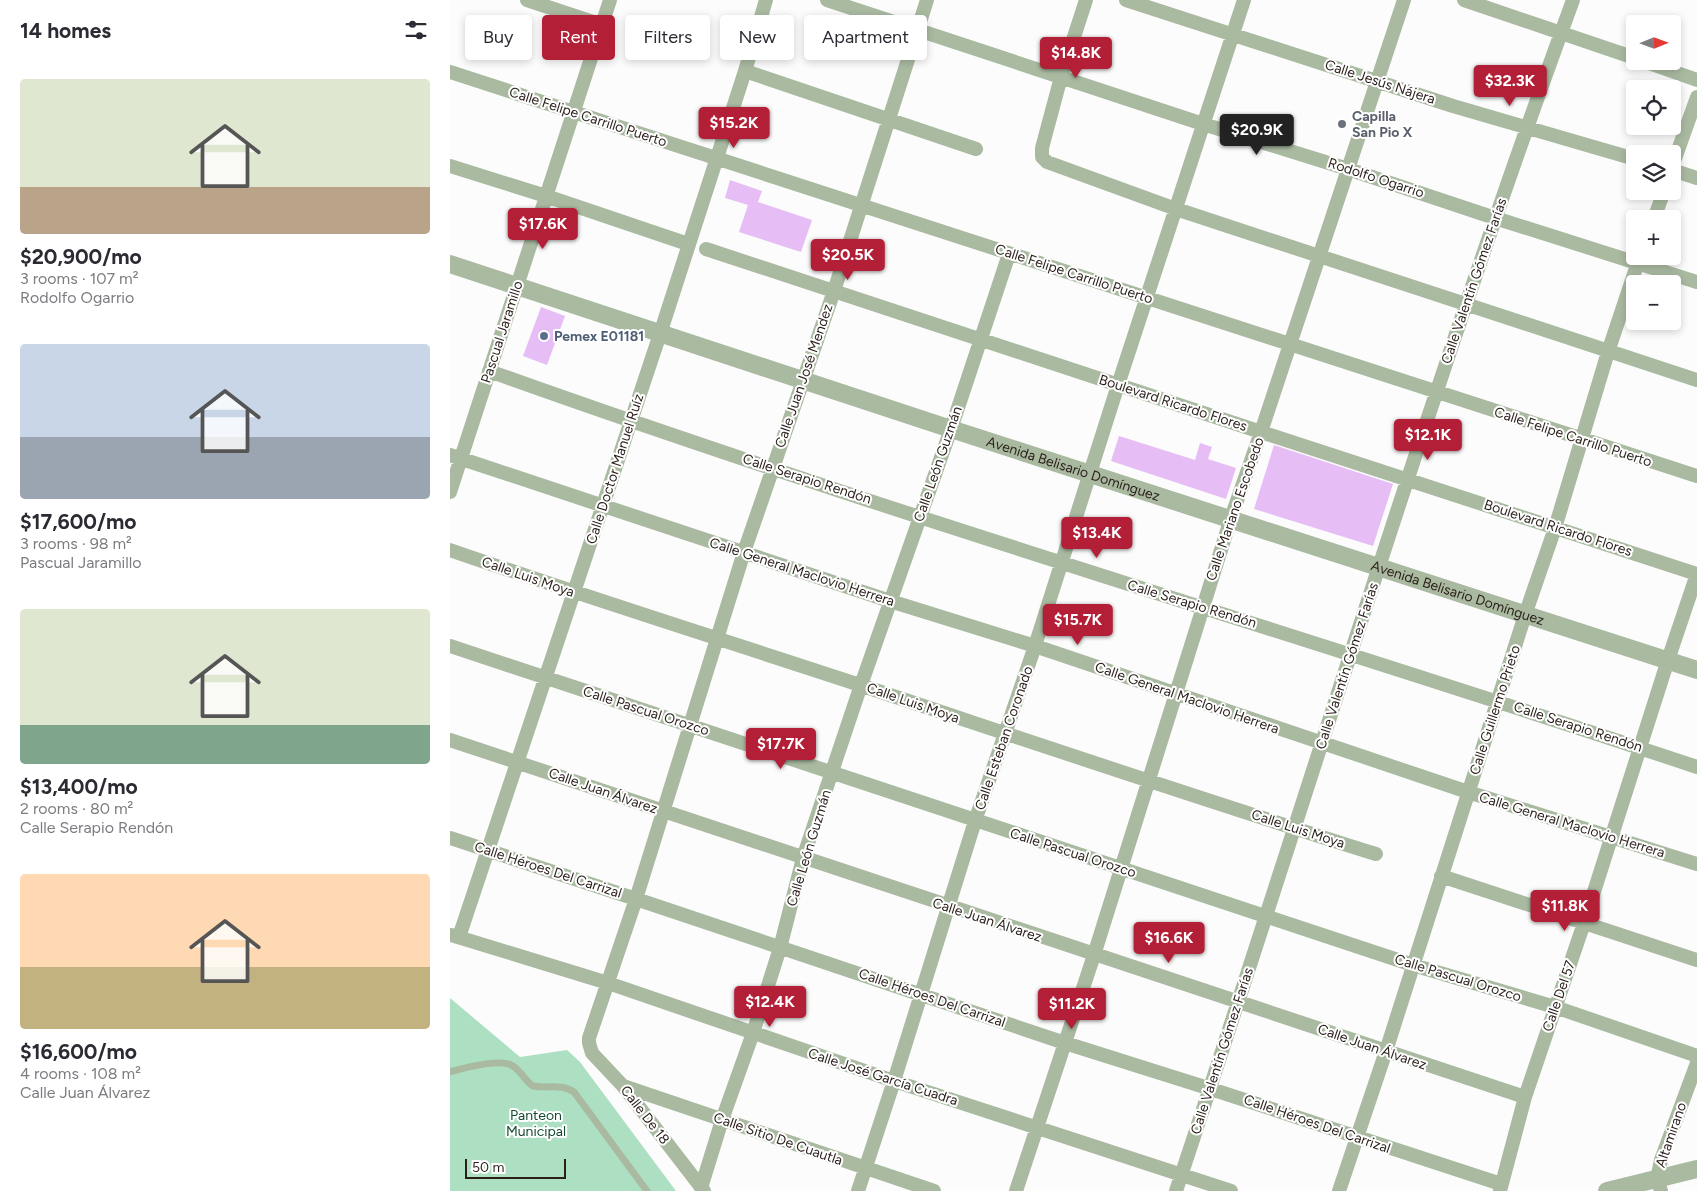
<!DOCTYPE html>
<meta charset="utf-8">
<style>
:root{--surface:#fff;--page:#f7f7f7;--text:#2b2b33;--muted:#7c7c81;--accent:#b21f37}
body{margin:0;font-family:Figtree,sans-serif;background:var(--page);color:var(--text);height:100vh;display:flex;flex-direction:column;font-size:19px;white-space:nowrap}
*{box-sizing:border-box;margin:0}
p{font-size:16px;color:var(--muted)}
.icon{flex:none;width:28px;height:28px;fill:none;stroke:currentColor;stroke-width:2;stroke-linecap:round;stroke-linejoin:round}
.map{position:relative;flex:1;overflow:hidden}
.drawer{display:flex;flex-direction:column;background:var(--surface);width:450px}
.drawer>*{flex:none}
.banner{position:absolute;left:15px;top:15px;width:475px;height:45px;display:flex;gap:10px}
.needle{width:32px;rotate:89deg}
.fabs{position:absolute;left:1176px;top:15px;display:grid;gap:10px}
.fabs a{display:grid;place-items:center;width:55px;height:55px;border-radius:5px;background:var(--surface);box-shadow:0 2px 8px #0003;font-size:25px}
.scale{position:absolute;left:15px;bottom:12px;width:101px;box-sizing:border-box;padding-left:5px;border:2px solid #2a1f1b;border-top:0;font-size:14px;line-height:18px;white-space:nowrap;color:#2a1f1b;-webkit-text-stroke:4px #fff;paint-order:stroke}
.price{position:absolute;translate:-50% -42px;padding:0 11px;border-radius:5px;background:var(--accent);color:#fff;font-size:16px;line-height:32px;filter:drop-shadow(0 1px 2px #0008)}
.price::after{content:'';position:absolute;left:50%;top:30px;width:15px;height:11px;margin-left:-8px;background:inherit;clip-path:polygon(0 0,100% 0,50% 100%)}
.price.active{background:#222;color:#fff}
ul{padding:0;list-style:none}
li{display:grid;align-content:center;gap:10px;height:265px;padding:0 20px}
li span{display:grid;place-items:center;height:155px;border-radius:5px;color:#555}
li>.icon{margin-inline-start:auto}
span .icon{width:90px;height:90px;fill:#fffc;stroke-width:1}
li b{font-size:21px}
h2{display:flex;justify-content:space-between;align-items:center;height:60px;padding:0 20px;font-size:21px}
.pill{padding:0 18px;border-radius:5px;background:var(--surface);box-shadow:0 2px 8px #0003;font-size:18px;line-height:45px}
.pill.active{background:var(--accent);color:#fff}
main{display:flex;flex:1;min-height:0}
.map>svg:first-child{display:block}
.green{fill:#ade0c3}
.building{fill:#e6bdf5}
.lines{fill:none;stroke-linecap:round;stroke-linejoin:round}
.service{stroke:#aabaa1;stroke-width:7}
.minor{stroke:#aabaa1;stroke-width:14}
.tertiary{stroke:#aabaa1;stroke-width:18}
.worship-dot{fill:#6b7280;stroke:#fff;stroke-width:2}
.service-dot{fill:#5c6f8a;stroke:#fff;stroke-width:2}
.labels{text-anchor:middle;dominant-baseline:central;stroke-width:4;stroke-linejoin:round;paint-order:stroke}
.street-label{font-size:14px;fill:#2a1f1b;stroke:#fff}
.worship-label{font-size:14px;font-weight:bold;fill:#5b616d;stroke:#fff;text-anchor:start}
.service-label{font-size:14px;font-weight:bold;fill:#4e5e75;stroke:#fff;text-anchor:start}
.park-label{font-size:14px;fill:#124830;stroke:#fff}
</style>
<main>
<section class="drawer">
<h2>14 homes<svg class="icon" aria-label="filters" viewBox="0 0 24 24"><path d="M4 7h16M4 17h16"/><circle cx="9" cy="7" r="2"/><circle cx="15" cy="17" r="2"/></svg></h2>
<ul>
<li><span style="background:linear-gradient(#dfe7d0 70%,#b9a48a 0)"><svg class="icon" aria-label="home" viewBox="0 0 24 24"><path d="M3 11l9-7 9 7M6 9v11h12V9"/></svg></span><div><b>$20,900/mo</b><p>3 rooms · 107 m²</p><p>Rodolfo Ogarrio</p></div></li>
<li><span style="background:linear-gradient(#c9d6e8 60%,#9aa5b1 0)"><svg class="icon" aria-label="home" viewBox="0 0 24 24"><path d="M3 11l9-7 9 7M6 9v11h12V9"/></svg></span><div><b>$17,600/mo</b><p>3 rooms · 98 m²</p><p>Pascual Jaramillo</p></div></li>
<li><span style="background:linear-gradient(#dfe7d0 75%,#7fa58c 0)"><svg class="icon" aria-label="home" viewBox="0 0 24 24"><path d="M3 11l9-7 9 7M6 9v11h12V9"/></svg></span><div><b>$13,400/mo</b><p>2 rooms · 80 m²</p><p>Calle Serapio Rendón</p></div></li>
<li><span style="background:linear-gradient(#ffd9b3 60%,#c2b280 0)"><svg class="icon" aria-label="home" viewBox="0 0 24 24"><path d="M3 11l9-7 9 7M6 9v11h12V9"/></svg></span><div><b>$16,600/mo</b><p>4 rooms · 108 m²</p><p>Calle Juan Álvarez</p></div></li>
</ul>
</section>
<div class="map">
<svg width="1247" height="1191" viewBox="0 0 1247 1191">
<rect width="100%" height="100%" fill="#fcfcfc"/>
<path class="green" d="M0,998L70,1057L117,1050L130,1062L226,1191H0Z"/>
<path class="building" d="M280,180L312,191L308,202L362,220L351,252L289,232L298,205L275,198Z
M91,307L115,316L97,365L73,356Z
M669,436L745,460L750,443L762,447L758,459L786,468L776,499L661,461Z
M824,445L943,484L923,546L804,509Z"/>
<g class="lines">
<path class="service" d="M0,1072C14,1068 51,1058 63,1066C71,1071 75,1081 83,1086C98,1089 111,1083 124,1092L197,1191"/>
<path class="minor" d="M77,0L152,25
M377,0L753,124L898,169L1045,218L1247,282
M636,0L611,77L592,148V157L597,162L726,209L1247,380
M676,0L1003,106L1185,159
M1014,0L1185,58
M1193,61L1247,80
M295,71L526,149
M0,72L1247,476
M0,166L96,196L238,244
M1222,167L1247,97
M1222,170L1247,178
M1204,219L1214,191
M256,249L811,432L1247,574
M39,371C438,514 845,633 1247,767
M0,455L440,601L585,646L1018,792L1247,864
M0,492L160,0
M0,550C136,597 273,640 410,685C582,742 753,800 926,854
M0,646L963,965L1105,1007L1247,1056
M0,740L1075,1097
M0,838L186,899L615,1043L761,1089L1051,1184
M991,876L1247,960
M1,935L158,983L444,1081L781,1191
M9,937L210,334L295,71L316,0
M173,1086L484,1191
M251,1188L272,1120L303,1033L330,948L353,858L411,685L501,429L559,254
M254,1191L173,1086L142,1053L139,1043V1038L186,899L294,552L384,291L477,0
M408,1191L444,1081L525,821L585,646L668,385L794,0
M566,1191L644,955L781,518L811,432L954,0
M726,1191C858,794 979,393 1123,0
M889,1191L936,1051L1075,615L1105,528L1158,352L1190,256
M1050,1191L1075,1097L1134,923L1218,660L1247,574
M1211,1191L1207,1179L1211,1160L1247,1063"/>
<g class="tertiary">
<path id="s1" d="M0,264L501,429L1247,670"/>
<path d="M1157,1191L1247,1169"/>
</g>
</g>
<circle class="worship-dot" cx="892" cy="124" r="5"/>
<circle class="service-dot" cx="94" cy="336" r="5"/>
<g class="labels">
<g class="street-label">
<text transform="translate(930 82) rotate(18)">Calle Jesús Nájera</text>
<text transform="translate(138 117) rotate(18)">Calle Felipe Carrillo Puerto</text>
<text transform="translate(926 178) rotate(18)">Rodolfo Ogarrio</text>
<text transform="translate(624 274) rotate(18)">Calle Felipe Carrillo Puerto</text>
<text transform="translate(1024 281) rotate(-71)">Calle Valentín Gómez Farías</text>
<text transform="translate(52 332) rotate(-72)">Pascual Jaramillo</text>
<text transform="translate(354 376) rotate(-71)">Calle Juan José Mendez</text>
<text transform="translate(723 403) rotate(18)">Boulevard Ricardo Flores</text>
<text transform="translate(1123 437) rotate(18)">Calle Felipe Carrillo Puerto</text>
<text transform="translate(488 464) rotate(-71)">Calle León Guzmán</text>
<text stroke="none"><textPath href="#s1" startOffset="656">Avenida Belisario Domínguez</textPath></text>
<text transform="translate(165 469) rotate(-72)">Calle Doctor Manuel Ruíz</text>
<text transform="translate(357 479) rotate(18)">Calle Serapio Rendón</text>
<text transform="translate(785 509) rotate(-71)">Calle Mariano Escobedo</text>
<text transform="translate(1108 528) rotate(18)">Boulevard Ricardo Flores</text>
<text transform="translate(352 572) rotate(18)">Calle General Maclovio Herrera</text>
<text transform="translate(78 577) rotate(19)">Calle Luis Moya</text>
<text stroke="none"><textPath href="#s1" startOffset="1060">Avenida Belisario Domínguez</textPath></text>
<text transform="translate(742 604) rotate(17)">Calle Serapio Rendón</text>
<text transform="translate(897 666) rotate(-72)">Calle Valentín Gómez Farías</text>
<text transform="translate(737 698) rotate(19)">Calle General Maclovio Herrera</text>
<text transform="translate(463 703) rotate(19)">Calle Luis Moya</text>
<text transform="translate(1045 710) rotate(-72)">Calle Guillermo Prieto</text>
<text transform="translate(196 711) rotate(18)">Calle Pascual Orozco</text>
<text transform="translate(1128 727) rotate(18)">Calle Serapio Rendón</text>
<text transform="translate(554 738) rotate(-71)">Calle Esteban Coronado</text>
<text transform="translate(153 791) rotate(19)">Calle Juan Álvarez</text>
<text transform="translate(1122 825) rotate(17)">Calle General Maclovio Herrera</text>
<text transform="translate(848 829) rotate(18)">Calle Luis Moya</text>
<text transform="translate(359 848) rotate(-73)">Calle León Guzmán</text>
<text transform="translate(623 853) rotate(18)">Calle Pascual Orozco</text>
<text transform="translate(98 870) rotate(18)">Calle Héroes Del Carrizal</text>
<text transform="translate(537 920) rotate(18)">Calle Juan Álvarez</text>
<text transform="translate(1008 978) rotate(17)">Calle Pascual Orozco</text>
<text transform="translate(1109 996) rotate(-71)">Calle Del 57</text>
<text transform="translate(482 998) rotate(19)">Calle Héroes Del Carrizal</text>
<text transform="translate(922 1047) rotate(19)">Calle Juan Álvarez</text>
<text transform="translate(772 1051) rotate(-72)">Calle Valentín Gómez Farías</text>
<text transform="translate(433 1077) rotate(18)">Calle José García Cuadra</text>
<text transform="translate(195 1115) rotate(52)">Calle De 18</text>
<text transform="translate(867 1124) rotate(19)">Calle Héroes Del Carrizal</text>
<text transform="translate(1221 1135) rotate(-71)">Altamirano</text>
<text transform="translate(328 1139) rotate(19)">Calle Sitio De Cuautla</text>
</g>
<g class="worship-label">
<text x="902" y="116">Capilla<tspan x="902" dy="16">San Pio X</tspan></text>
</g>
<g class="service-label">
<text x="104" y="336">Pemex E01181</text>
</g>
<g class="park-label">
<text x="86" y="1115">Panteon<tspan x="86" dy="16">Municipal</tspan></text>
</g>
</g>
</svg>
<div class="fabs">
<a><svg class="needle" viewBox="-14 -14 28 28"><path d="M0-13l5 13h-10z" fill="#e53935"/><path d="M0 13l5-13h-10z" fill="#7c7c81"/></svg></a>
<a><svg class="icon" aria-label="locate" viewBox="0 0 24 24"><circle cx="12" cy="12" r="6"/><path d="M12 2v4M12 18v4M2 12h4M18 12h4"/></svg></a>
<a><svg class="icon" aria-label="layers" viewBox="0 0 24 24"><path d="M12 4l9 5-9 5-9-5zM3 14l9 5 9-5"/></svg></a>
<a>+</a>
<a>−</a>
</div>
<div class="scale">50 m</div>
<b class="price" style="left:626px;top:79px">$14.8K</b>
<b class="price" style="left:1060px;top:107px">$32.3K</b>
<b class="price" style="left:284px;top:149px">$15.2K</b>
<b class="price active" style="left:807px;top:156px">$20.9K</b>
<b class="price" style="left:93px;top:250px">$17.6K</b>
<b class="price" style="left:398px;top:281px">$20.5K</b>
<b class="price" style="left:978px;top:461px">$12.1K</b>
<b class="price" style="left:647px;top:559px">$13.4K</b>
<b class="price" style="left:628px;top:646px">$15.7K</b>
<b class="price" style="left:331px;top:770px">$17.7K</b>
<b class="price" style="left:1115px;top:932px">$11.8K</b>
<b class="price" style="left:719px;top:964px">$16.6K</b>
<b class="price" style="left:320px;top:1028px">$12.4K</b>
<b class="price" style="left:622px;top:1030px">$11.2K</b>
<div class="banner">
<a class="pill">Buy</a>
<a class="pill active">Rent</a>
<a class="pill">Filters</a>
<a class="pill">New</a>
<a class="pill">Apartment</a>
</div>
</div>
</main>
